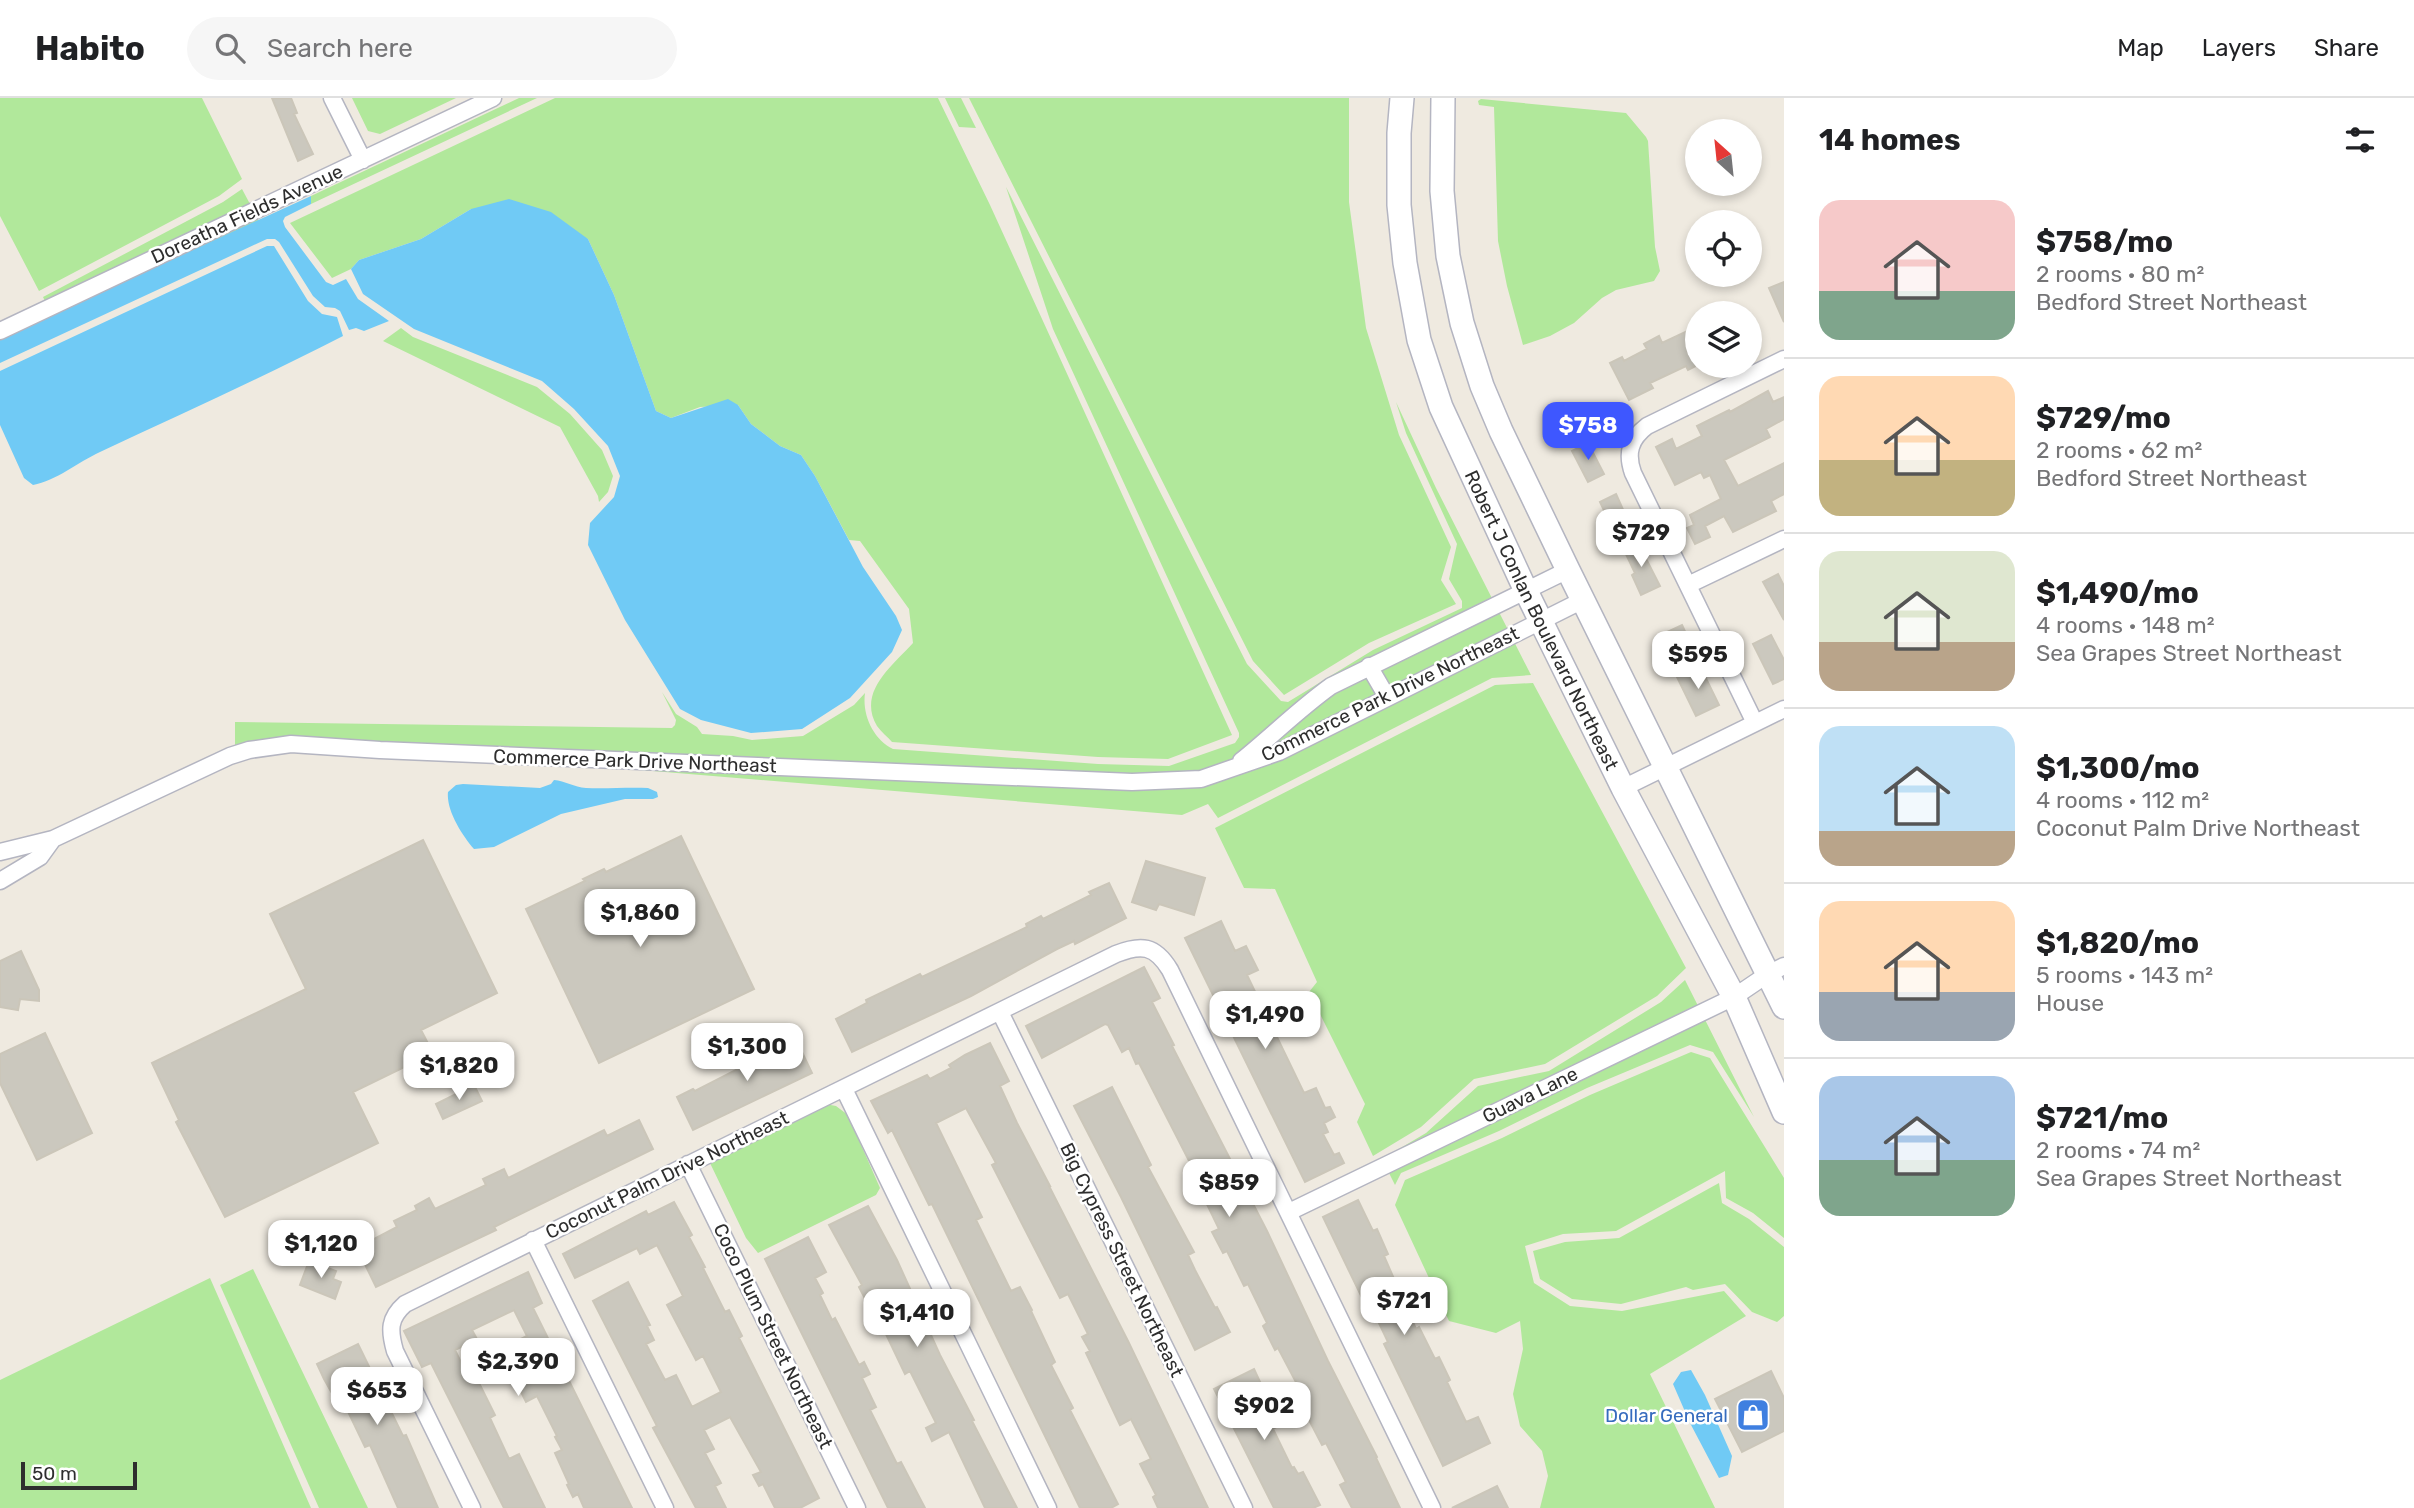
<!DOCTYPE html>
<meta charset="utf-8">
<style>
:root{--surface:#fff;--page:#f6f6f6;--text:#202124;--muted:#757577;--line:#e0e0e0;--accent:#3e57ff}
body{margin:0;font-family:Rubik,sans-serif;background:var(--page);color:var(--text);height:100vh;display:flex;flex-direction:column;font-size:26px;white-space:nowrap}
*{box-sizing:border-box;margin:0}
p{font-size:23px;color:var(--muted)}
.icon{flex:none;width:38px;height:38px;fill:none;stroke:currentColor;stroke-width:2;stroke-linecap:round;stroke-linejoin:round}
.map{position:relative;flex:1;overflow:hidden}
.sheet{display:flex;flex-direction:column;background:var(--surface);width:630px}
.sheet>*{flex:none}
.needle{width:46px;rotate:333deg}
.tools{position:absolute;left:1685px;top:21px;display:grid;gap:14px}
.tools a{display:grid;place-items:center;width:77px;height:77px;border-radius:50%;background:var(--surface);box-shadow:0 4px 10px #0003;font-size:35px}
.scale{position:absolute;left:21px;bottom:18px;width:116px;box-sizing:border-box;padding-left:7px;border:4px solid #2e2e2e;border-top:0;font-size:19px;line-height:24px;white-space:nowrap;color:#2e2e2e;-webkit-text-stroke:5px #fff;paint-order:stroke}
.price{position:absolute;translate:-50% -60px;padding:0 16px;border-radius:14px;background:#fff;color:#222;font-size:23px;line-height:46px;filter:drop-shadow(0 2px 4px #0008)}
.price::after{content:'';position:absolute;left:50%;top:42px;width:21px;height:16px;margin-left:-10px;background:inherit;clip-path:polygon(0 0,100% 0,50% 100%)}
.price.selected{background:var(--accent);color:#fff}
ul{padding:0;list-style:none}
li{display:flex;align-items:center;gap:21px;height:175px;padding:0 35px}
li+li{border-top:2px solid var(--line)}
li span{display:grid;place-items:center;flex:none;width:196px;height:140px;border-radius:21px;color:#555}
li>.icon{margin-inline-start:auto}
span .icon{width:84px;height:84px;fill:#fffc;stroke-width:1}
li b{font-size:30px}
h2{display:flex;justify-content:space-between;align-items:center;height:84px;padding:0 35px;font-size:30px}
header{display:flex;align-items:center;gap:42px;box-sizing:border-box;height:98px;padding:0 35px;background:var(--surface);border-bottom:2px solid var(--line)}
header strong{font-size:33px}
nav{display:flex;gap:38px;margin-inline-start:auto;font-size:24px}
.search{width:490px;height:63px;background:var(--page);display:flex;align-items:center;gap:18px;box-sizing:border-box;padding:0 24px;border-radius:38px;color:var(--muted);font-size:26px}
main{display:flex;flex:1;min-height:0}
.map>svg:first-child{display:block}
.green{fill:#b1e89b}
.water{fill:#70caf5}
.building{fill:#cbc8be;stroke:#cbc6b9;stroke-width:2}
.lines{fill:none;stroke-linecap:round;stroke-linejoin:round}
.street-casing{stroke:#b4b5c1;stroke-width:19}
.secondary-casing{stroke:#b4b5c1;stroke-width:26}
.street{stroke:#fff;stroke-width:16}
.secondary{stroke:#fff;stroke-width:23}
.labels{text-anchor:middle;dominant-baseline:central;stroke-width:5;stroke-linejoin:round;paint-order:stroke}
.street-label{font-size:19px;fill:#2e2e2e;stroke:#fff}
.shop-label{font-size:19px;fill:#366cbe;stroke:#fff;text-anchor:end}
</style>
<header>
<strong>Habito</strong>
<div class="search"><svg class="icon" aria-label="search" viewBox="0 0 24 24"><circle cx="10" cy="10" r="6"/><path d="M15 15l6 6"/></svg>Search here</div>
<nav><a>Map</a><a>Layers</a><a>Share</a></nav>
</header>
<main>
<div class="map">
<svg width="1784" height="1410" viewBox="0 0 1784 1410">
<rect width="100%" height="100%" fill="#efeae0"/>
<path class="green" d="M0,0H202L242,81L219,98L39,193L0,118Z
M352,0H456L380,36L368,33Z
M519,0H537L311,106V98Z
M555,0H938L990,107L1232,637L1168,661L1098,659L892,644C888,639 881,634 877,628C857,594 892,568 913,545L909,511L860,443L849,442L815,378L801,357L780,348L751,326L738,307L700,309L671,320L656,313L614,197L588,141L471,111L421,141L359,162L351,171L332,180L290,125Z
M945,0H961L976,30L959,29Z
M969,0H1349V104L1366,230L1399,337L1451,449L1441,482L1456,506L1369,545L1284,597L1253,563Z
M1481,1L1626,15L1646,39L1648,43L1655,149L1660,173L1654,183L1616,192L1602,200L1574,225L1550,238L1523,247L1507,188L1498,143L1494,9L1479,7L1478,3Z
M1006,89L1247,566L1281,603L1288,604L1373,552L1462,510V503L1449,481L1457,446L1406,335L1396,304L1436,390L1531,577L1492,580L1218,720L1208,706L1182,717L340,647L235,649V624L672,630L675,627L676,622L662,594L676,616L697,629L702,636L733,638L752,642L803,638L854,607L865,595C862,617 873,641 893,651L1098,666L1169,668L1235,645L1239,639V635L1053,231Z
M242,91L259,123L52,217L43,199L223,104Z
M401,230L413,239L537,289L570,316L602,352L613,378L608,394L599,404L598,398L560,329L383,243Z
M1533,585L1686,870L1657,898L1545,966L1474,981L1421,1029L1373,1058L1357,1024L1365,1006L1309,894L1317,884L1275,791L1244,790L1215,730L1495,587Z
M1685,882L1754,1019L1713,954L1690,947L1587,990L1499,1033L1401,1075L1395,1087L1382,1061L1426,1035L1478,988L1549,973L1661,904Z
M1691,954L1710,960L1784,1080V1140L1753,1115L1726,1100L1725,1073L1616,1133L1563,1136L1525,1148L1534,1185L1570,1208L1622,1213L1724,1193L1746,1218L1650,1276L1715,1410H1540L1548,1378L1542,1353L1520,1328L1513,1296L1523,1251L1520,1223L1496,1235L1449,1223L1395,1107L1405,1082L1502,1040L1590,997Z
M825,1006L836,1008L848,1017L880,1090L876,1097L758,1155L746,1140L710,1065L717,1058Z
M1719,1085L1722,1105L1749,1121L1784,1149V1218L1777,1224L1752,1214L1725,1186L1693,1192L1686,1189L1621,1206L1572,1201L1540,1181L1533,1153L1565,1144L1619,1140Z
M253,1171L254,1173L368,1410H319L220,1187Z
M210,1180L311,1410H0V1282Z"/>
<path class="water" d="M311,98V106L285,119L283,123L285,129L326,184L333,187L346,181L358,201L389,223L364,233L356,230L349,232L340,213L335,210L325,209L313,198L279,144L275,141H267L0,265V240Z
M509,101L551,114L588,141L614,197L656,313L671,320L728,301L738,307L751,326L780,348L801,357L815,378L863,469L896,518L902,532L892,554L850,600L802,631L751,635L701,622L680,611L625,522L588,447L590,425L614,399L620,378L608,348L574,311L542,283L414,231L363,196L351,171L359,162L421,141L471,111Z
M267,148H274L308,203L322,216L337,219L343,238C263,279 181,316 100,354C78,364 56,383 33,387L24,380L0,327V273Z
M554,682C565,683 574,689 586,690C606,691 627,689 648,690L657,694L658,699L653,701H625L561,716L494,749L474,751C462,737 446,712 448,694L456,687L463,686L540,690L551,686Z
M1691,1272L1705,1297L1732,1358L1728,1377L1719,1380L1690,1325L1673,1286L1681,1274Z"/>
<path class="building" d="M272,0H291L297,15L294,16L313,56L298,63Z
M1784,184V224L1769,190Z
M1698,228V267L1688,272L1686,268L1650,285L1653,290L1629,302L1610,265L1622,259L1624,263L1647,251L1644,246L1659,238L1662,245Z
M1768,293L1773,304L1784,299V321L1766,331L1770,339L1724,362L1738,388L1784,365V396L1771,403L1776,413L1733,434L1724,418L1705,428L1710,439L1695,446L1687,430L1694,427L1690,417L1721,401L1710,377L1704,380L1701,374L1675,387L1656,349L1672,341L1676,351L1702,338L1697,328L1729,312L1730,314Z
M1588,345L1604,376L1588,384L1572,353Z
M1616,396L1625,416L1609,423L1600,404Z
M1637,443L1660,488L1641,497L1632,477L1635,475L1623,450Z
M1778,476L1784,488V522L1763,484Z
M1682,527L1689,542L1672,550L1665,535Z
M1771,537L1784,562V581L1773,586L1753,546Z
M1693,569L1695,573L1701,570L1719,607L1696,618L1676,577Z
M681,738L754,891L599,965L526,811L585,783L583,781L604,771L606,774Z
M423,742L497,895L421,932L433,955L353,994L378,1045L225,1119L176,1024L179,1022L152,965L306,891L270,816Z
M1146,763L1205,780L1194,817L1159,806L1156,812L1132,804Z
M1109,785L1126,820L1075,846L1074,843L1057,851L971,898L852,954L836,921L867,905L866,902L920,876L922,879L1027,829L1026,826L1041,818L1043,821L1091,797L1089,794Z
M1221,823L1235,853L1246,848L1258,872L1247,877L1304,995L1316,990L1325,1010L1330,1009L1335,1019L1324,1025L1328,1034L1323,1036L1334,1057L1339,1055L1344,1065L1305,1084L1185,840Z
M21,853L39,892V903L20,901L18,912L0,909V863Z
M1144,869L1160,900L1152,904L1174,947L1172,948L1267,1133L1328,1263L1377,1359L1376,1360L1400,1410H1352L1340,1387L1346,1384L1326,1345L1322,1347L1293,1291L1298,1288L1278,1250L1275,1252L1263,1228L1267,1225L1248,1186L1244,1188L1227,1153L1223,1155L1212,1134L1219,1131L1203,1098L1206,1096L1139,965L1136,966L1129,950L1122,954L1108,927L1105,926L1042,960L1026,928Z
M791,931L812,975L693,1032L677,999L693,991L695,993L773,953L770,947L780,942L778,938Z
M45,935L92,1035L37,1062L0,985V956Z
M990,945L1009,983L1000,988L1017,1025L1050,1088H1049L1128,1243L1208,1410H1158L1153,1399L1156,1397L1140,1366L1151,1361L1131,1321L1120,1327L1086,1255L1090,1253L1082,1239L1088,1236L1068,1196L1060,1200L992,1067L996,1065L966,1010L936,1025L982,1119L976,1122L1011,1193L1020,1189L1032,1212L1031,1213L1055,1264L1051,1267L1073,1310L1070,1312L1118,1406L1111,1410H1080L932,1106L929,1107L892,1032L888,1035L871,1003L927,977L930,981L951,970L949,967L965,957Z
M474,987L482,1003L443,1021L436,1006Z
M1112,989L1151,1067L1148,1069L1194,1154L1188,1157L1195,1172L1215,1210L1217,1209L1230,1234L1195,1252L1121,1099L1074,1008Z
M639,1022L653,1051L494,1129L496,1132L376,1189L357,1150L397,1129L394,1123L417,1112L415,1108L429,1100L435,1111L486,1087L483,1081L504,1071L508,1080L604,1032L607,1038Z
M1358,1102L1373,1133L1377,1131L1388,1156L1384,1158L1416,1231L1419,1229L1435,1261L1439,1259L1450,1282L1447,1284L1466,1324L1478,1319L1490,1345L1443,1368L1384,1246L1388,1244L1369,1204L1365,1206L1323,1119Z
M674,1104L692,1137L689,1139L705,1169L703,1170L725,1214L729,1212L742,1238L739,1240L819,1400L800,1410H775L763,1386L759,1388L753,1377L761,1374L730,1319L704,1332L714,1351L705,1355L721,1385L715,1388L726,1410H696L653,1330L657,1328L593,1203L628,1184L650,1227L647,1228L654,1242L646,1246L665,1282L676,1277L692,1309L721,1294L703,1258L696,1262L667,1207L683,1198L657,1147L640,1156L637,1150L575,1180L563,1156L646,1113L648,1117Z
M868,1108L897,1162L940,1257L974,1322L972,1323L1017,1410H985L949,1334L932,1343L926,1330L936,1325L910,1273L905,1276L875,1213L872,1214L859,1189L862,1187L829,1127Z
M808,1139L826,1174L815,1180L823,1195L820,1197L832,1222L835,1220L859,1267L864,1264L870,1276L862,1280L876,1309L870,1312L897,1366L901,1364L925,1410H888L765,1161Z
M309,1163L336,1173L333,1181L341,1184L335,1201L300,1187Z
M528,1174L542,1205L533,1210L632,1410H584L578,1396L573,1399L567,1387L569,1386L555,1355L562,1352L555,1339L557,1338L537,1298L526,1304L519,1290L521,1289L502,1250L527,1238L514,1212L472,1232L477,1241L455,1252L470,1283L476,1280L480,1287L495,1317L490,1320L509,1361L519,1356L545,1410H504L431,1265L422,1269L404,1233Z
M358,1246L403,1338L406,1337L438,1410H398L370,1347L365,1349L342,1301L337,1304L324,1281L317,1266Z
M1254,1271L1280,1327L1273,1331L1292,1370L1294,1369L1298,1376L1303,1374L1320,1407L1313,1410H1274L1214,1291Z
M1771,1273L1784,1300V1333L1742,1354L1715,1301Z
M1497,1388L1508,1410H1452Z"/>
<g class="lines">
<defs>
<path id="street" d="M332,0L363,62
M0,233L493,0
M1688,487L1784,441
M1369,568L1387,599
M1755,625L1633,375C1626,355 1630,341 1647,328L1784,261
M1241,663C1272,638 1299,611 1331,588L1568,472
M1623,690L1784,611
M0,754L53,741L230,658L249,652L291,646L380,652L1132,684L1201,681L1279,654L1583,502
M0,783L40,759L53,741
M1000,914L1244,1410
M844,991L1048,1410
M688,1066L857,1410
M1289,1114L1734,899L1768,876L1784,868
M533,1142L665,1410
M472,1410L395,1253C389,1232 389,1220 405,1206L1116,856C1141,846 1155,847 1170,872L1432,1410"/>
<g id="secondary">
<path id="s1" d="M1402,0L1399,35V107L1405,165L1419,242L1441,309L1526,493L1623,690L1734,899L1784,1014"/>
<path d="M1443,0L1442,93L1448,158L1462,225L1482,288L1501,333L1568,472L1784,909"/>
</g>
</defs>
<use href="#street" class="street-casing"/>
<use href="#secondary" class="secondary-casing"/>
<use href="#street" class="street"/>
<use href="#secondary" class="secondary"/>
</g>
<defs>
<symbol id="shop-square" viewBox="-11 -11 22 22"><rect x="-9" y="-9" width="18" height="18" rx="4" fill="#3f7fe0" stroke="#fff"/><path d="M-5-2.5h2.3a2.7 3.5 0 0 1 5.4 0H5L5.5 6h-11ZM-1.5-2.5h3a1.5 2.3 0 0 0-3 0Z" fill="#fff"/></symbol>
</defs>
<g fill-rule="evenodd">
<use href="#shop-square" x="1734" y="1298" width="38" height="38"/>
</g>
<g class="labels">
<g class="street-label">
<text transform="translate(247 116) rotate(-25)">Doreatha Fields Avenue</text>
<text stroke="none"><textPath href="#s1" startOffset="550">Robert J Conlan Boulevard Northeast</textPath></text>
<text transform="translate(1390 596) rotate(-26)">Commerce Park Drive Northeast</text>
<text transform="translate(635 663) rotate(2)">Commerce Park Drive Northeast</text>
<text transform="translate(1530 997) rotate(-26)">Guava Lane</text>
<text transform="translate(667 1077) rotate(-26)">Coconut Palm Drive Northeast</text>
<text transform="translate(1122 1162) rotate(64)">Big Cypress Street Northeast</text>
<text transform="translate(773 1238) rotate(64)">Coco Plum Street Northeast</text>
</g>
<g class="shop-label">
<text x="1728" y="1317">Dollar General</text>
</g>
</g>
</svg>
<div class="tools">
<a><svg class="needle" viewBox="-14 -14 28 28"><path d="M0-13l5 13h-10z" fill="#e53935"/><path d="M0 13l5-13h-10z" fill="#757577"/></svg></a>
<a><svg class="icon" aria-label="locate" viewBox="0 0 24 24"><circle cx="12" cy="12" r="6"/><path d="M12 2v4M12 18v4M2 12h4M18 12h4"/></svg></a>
<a><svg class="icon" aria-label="layers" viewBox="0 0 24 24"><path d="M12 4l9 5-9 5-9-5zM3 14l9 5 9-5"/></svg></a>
</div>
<div class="scale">50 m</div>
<b class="price selected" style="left:1588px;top:364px">$758</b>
<b class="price" style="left:1641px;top:471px">$729</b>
<b class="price" style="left:1698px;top:593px">$595</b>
<b class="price" style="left:640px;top:851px">$1,860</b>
<b class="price" style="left:1265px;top:953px">$1,490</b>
<b class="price" style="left:747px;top:985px">$1,300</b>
<b class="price" style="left:459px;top:1004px">$1,820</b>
<b class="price" style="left:1229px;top:1121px">$859</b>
<b class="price" style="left:321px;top:1182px">$1,120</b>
<b class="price" style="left:1404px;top:1239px">$721</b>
<b class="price" style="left:917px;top:1251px">$1,410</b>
<b class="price" style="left:518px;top:1300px">$2,390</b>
<b class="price" style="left:377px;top:1329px">$653</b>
<b class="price" style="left:1264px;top:1344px">$902</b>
</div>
<section class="sheet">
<h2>14 homes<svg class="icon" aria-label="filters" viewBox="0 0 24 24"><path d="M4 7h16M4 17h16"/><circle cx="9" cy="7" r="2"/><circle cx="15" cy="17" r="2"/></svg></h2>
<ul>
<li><span style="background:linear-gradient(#f6c9c9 65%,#7fa58c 0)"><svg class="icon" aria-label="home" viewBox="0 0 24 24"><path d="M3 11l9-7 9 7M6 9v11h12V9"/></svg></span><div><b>$758/mo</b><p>2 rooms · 80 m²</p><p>Bedford Street Northeast</p></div></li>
<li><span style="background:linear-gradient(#ffd9b3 60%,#c2b280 0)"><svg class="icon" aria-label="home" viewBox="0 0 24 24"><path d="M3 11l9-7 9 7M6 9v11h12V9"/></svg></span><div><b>$729/mo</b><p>2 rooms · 62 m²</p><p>Bedford Street Northeast</p></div></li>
<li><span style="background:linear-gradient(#dfe7d0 65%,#b9a48a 0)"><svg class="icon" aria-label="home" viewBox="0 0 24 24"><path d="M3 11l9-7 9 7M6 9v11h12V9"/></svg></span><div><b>$1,490/mo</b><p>4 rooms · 148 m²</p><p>Sea Grapes Street Northeast</p></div></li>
<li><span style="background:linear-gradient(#bfe0f5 75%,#b9a48a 0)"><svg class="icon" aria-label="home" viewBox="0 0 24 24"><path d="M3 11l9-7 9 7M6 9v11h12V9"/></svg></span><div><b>$1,300/mo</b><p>4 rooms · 112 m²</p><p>Coconut Palm Drive Northeast</p></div></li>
<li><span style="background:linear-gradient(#ffd9b3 65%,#9aa5b1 0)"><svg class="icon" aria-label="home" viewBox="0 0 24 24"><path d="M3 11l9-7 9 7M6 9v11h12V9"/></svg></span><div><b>$1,820/mo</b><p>5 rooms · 143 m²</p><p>House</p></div></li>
<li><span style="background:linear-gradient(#a9c7e8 60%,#7fa58c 0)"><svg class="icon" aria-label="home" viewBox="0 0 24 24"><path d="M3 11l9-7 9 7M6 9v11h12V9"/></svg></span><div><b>$721/mo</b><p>2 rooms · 74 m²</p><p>Sea Grapes Street Northeast</p></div></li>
</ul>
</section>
</main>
